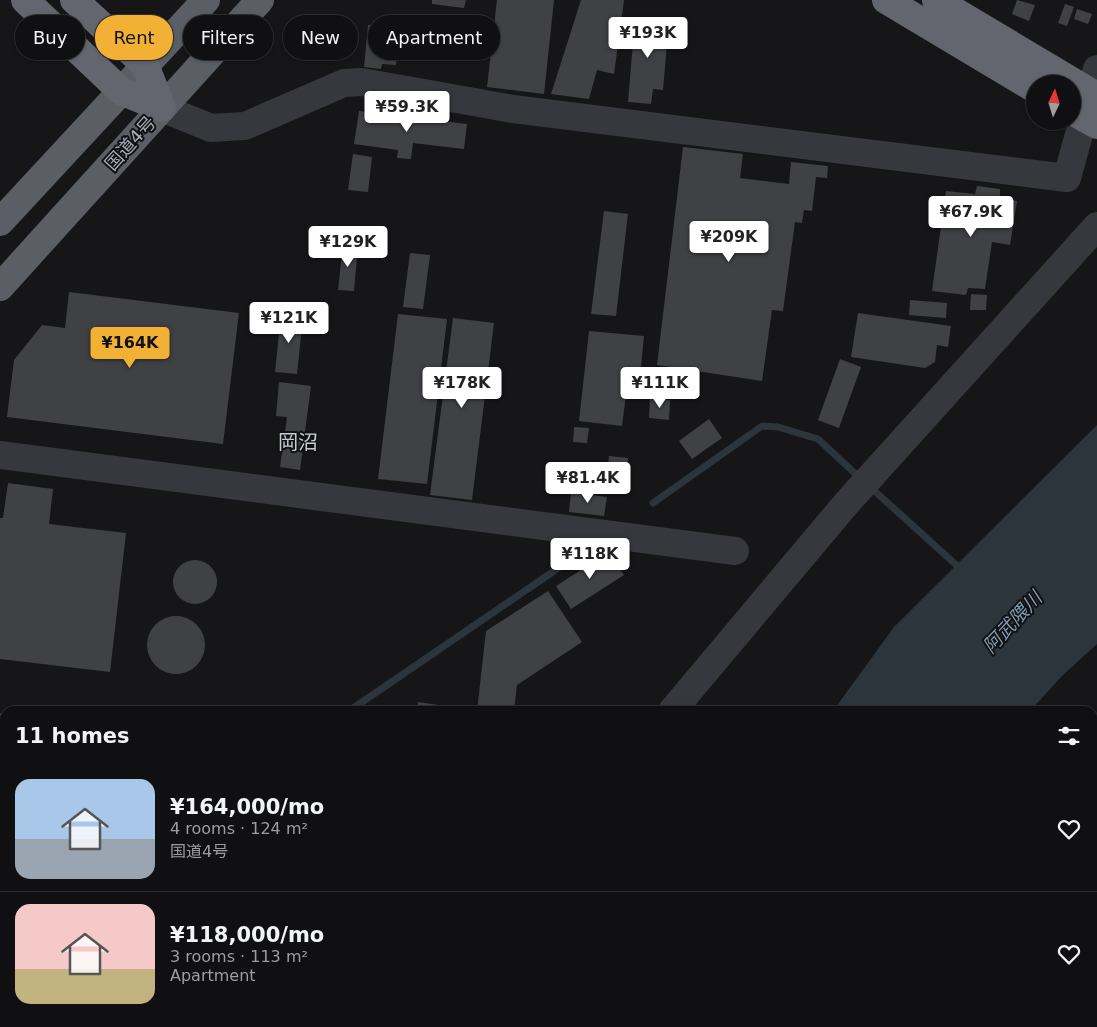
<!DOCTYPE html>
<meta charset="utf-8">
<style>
:root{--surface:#101012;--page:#19191b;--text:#f1f3f6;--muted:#9c9d9f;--line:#303032;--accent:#f2b134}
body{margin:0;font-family:"DejaVu Sans","Noto Sans JP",sans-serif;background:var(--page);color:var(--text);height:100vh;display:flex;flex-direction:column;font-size:19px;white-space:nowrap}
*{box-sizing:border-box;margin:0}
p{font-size:16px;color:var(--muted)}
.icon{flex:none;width:28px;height:28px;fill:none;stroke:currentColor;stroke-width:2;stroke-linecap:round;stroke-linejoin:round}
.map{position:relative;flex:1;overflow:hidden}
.panel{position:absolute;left:0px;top:706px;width:1098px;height:321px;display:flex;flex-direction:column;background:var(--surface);border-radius:15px 15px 0 0;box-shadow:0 1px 4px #0004,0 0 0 1px var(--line)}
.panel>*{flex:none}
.hud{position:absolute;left:15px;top:15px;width:500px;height:45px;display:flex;gap:10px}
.needle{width:32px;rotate:4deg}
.buttons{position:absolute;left:1026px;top:75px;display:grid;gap:10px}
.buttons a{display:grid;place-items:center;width:55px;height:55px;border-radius:50%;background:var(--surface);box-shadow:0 1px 4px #0004,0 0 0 1px var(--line);font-size:25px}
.price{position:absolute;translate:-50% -42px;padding:0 11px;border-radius:5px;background:#fff;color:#222;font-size:16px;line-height:32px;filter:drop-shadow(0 1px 2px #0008)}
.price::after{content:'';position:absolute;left:50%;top:30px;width:15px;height:11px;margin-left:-8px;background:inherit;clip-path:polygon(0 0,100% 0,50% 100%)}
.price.current{background:var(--accent);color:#111}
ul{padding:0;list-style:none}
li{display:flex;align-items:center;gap:15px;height:125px;padding:0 15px}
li+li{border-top:1px solid var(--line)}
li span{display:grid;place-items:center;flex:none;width:140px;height:100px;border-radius:15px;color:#555}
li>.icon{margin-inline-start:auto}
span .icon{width:60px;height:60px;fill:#fffc;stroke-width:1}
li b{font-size:21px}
h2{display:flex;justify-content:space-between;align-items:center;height:60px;padding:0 15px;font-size:21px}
.chip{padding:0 18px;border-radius:22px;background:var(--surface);box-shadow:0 1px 4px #0004,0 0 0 1px var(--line);font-size:18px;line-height:45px}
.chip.current{background:var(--accent);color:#111}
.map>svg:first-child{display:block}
.water{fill:#2c353c}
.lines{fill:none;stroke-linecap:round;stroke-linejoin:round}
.stream{stroke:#2c353c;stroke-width:7}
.building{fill:#404145}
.minor{stroke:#37383d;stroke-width:28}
.trunk{stroke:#5b5e65;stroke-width:28}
.motorway{stroke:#63666e;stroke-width:28}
.motorway-bridge{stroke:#63666e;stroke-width:28}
.labels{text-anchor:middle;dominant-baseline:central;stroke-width:4;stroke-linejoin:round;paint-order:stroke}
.street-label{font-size:18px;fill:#a8adb8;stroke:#111113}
.water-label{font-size:19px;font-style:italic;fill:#7f9bb3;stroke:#111113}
.quarter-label{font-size:20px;fill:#c9ccd4;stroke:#111113}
</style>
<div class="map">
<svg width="1097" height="1027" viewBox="0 0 1097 1027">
<rect width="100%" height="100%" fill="#161618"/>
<path class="water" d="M1097,425V644L1062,676L1030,711H833L894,627Z
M608,1023L743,1022V1023L741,1027H605Z"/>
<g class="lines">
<path class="stream" d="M869,486L963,571
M653,503L762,426L778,427L818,439L861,479
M349,711L595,543"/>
</g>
<path class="building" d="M432,0H466L464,8L432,4Z
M497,0H554L544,94L487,87Z
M581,0H624L614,74L597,70L589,99L551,94Z
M1017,0L1035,5L1029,21L1012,14Z
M1065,4L1074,7L1067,26L1058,23Z
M1077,9L1092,14L1088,24L1074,19Z
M635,18L669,21L663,90L653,89L651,104L628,102Z
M368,25L385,27V33L398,35L396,65L382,64L381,69L364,67Z
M359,111L467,124L464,149L413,143L411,159L397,158L398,150L354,144Z
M683,147L743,154L740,178L789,184L791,162L828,166L827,178L816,177L812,211L804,210L802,223L795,222L783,311L772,310L762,381L657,365Z
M353,154L372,157L368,192L348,190Z
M977,186L1000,189V198L1017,201L1010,245L992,242L985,289L968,288L966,295L932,291L946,191L975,194Z
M604,211L628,214L616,316L591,314Z
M343,245L358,246L354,291L338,290Z
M410,253L430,255L423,309L403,307Z
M69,292L239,313L223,444L7,417L14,360L42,325L65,328Z
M971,294L987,295L986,310H970Z
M910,300L947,303L946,318L909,315Z
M858,313L951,326L948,347L937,345L935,362L925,368L851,357Z
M281,314L303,317L297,374L275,372Z
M398,314L447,319L427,484L378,479Z
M453,318L494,323L472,500L430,495Z
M589,331L644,336L639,388L627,387L622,426L579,421Z
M840,359L861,367L839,428L818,420Z
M279,382L311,386L300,470L280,467L287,417L276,416Z
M650,399L670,400L669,420L649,418Z
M709,419L722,438L692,459L679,441Z
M574,427L589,428L587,443L573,442Z
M609,456L628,458L625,486L606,483Z
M8,483L53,489L49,524L126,533L110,672L0,659V518H3Z
M571,492L607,497L604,516L569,512Z
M609,552L624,575L571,609L556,586Z
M173 582a22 22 0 1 1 44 0a22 22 0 1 1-44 0Z
M548,591L582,642L517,685L514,711H477L486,631Z
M147 645a29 29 0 1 1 58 0a29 29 0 1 1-58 0Z
M418,702L467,709V711H417Z
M0,713H3L1,732H0Z"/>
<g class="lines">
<path class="minor" d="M162,108L211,128L245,126L344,83L362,82L513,109L1067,178L1097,69
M0,455L735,551
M672,711L845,505L1097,226
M0,823L5,821
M0,862H5
M417,1027L420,1022"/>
<path class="trunk" d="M0,222L206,0
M0,287L260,0"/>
<path class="motorway" d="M25,0L121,91L162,108
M74,0L145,65L162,108
M886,0L1035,89"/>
<path class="motorway-bridge" d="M936,0L1097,96
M1072,111L1097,125"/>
</g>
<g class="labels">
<g class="street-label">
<text transform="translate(130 143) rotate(-48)">国道4号</text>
</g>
<g class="water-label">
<text transform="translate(1012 622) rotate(-47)">阿武隈川</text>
</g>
<g class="quarter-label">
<text x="298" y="442">岡沼</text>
</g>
</g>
</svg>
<div class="buttons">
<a><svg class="needle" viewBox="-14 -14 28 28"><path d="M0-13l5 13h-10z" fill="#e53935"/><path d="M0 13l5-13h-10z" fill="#9c9d9f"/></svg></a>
</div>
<b class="price" style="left:648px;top:59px">¥193K</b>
<b class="price" style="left:407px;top:133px">¥59.3K</b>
<b class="price" style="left:971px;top:238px">¥67.9K</b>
<b class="price" style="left:729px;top:263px">¥209K</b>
<b class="price" style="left:348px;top:268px">¥129K</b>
<b class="price" style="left:289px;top:344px">¥121K</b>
<b class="price current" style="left:130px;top:369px">¥164K</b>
<b class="price" style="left:462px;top:409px">¥178K</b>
<b class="price" style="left:660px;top:409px">¥111K</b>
<b class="price" style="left:588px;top:504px">¥81.4K</b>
<b class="price" style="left:590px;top:580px">¥118K</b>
<div class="hud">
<a class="chip">Buy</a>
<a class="chip current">Rent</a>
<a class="chip">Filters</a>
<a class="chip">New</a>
<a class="chip">Apartment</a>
</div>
<section class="panel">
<h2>11 homes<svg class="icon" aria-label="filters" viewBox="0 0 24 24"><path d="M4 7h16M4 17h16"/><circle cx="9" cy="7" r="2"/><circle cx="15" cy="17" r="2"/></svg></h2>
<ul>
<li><span style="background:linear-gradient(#a9c7e8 60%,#9aa5b1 0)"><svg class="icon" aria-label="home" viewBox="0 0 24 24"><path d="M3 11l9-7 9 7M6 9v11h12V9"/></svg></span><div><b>¥164,000/mo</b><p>4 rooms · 124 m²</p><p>国道4号</p></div><svg class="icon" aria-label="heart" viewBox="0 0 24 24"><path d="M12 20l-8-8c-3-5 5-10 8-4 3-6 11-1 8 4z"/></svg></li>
<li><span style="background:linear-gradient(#f6c9c9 65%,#c2b280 0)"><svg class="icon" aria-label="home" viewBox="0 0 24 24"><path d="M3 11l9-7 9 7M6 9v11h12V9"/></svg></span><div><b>¥118,000/mo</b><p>3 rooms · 113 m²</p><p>Apartment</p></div><svg class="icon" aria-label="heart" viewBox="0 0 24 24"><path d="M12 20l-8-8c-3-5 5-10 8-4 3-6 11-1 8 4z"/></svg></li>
</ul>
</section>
</div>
